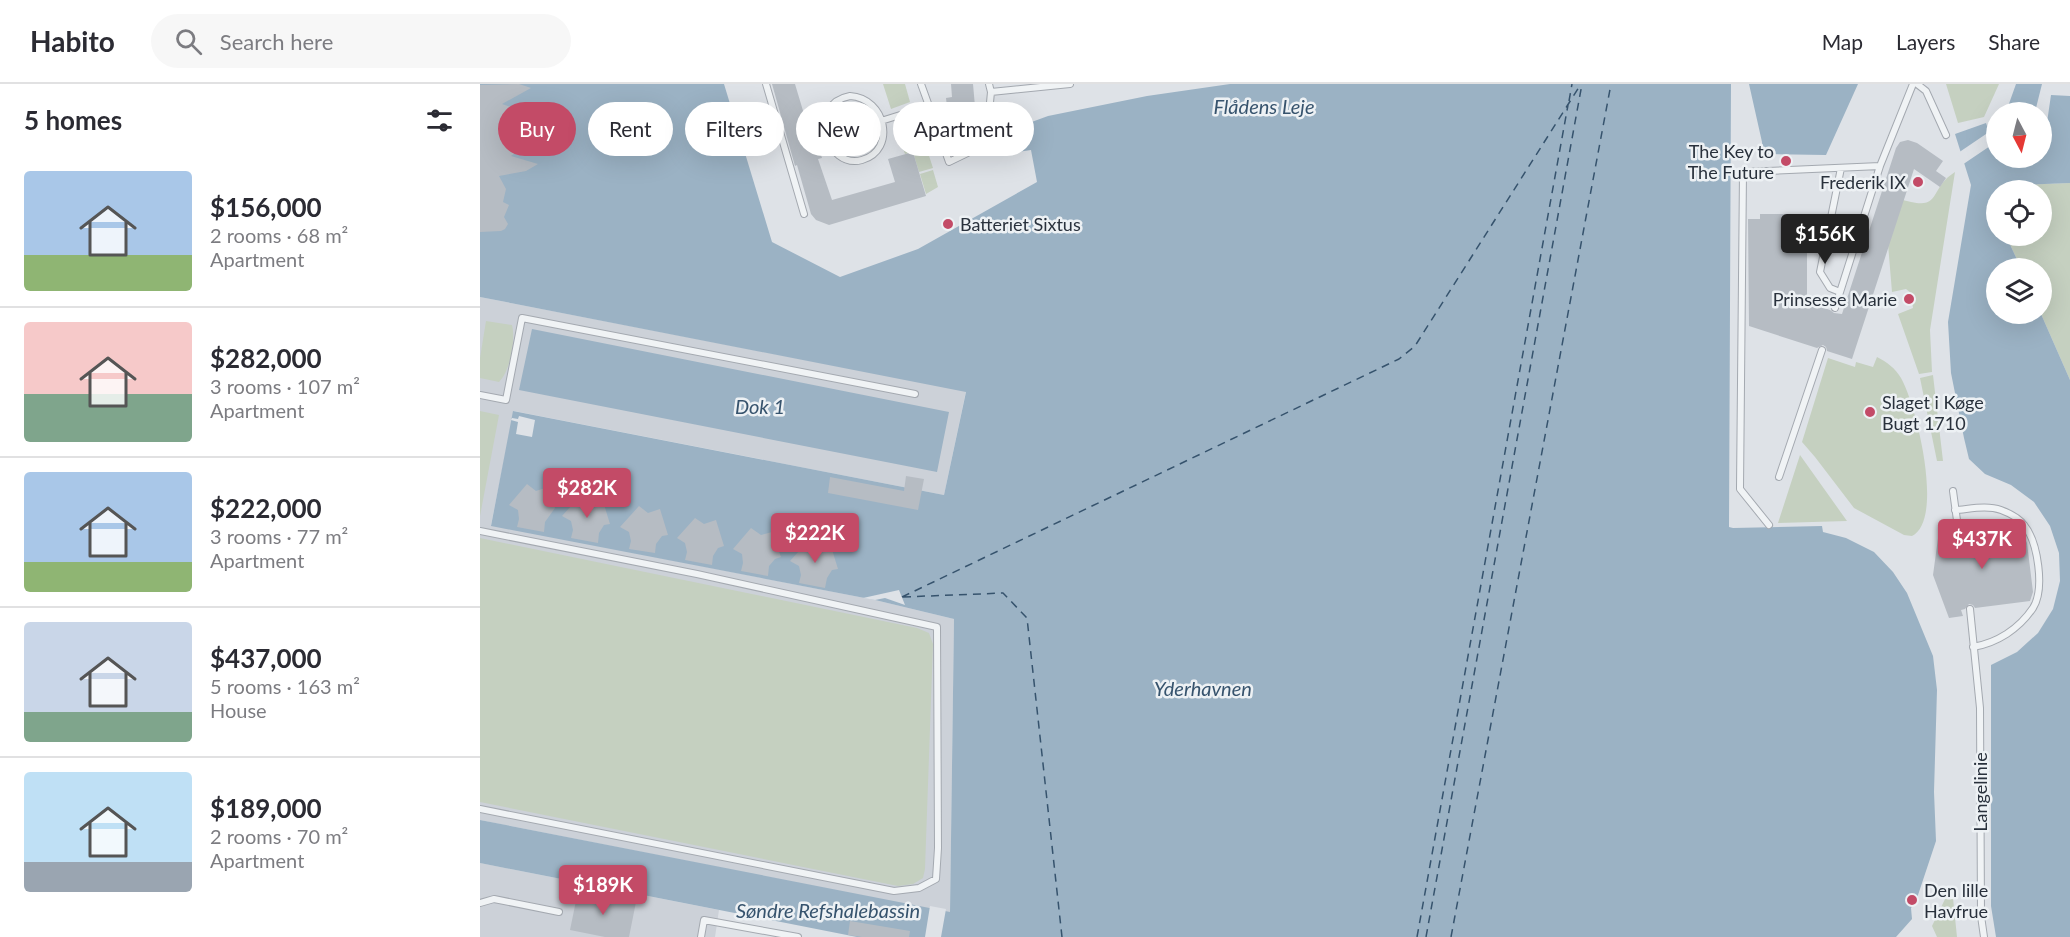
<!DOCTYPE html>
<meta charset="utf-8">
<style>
:root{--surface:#fff;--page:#f7f7f7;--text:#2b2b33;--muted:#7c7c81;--line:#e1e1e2;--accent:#c34b67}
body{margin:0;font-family:Lato,sans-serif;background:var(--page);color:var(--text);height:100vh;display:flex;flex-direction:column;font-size:22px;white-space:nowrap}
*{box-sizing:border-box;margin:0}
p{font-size:20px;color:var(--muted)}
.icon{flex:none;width:33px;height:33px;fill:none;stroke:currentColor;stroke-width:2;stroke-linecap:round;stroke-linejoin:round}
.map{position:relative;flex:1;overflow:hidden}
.panel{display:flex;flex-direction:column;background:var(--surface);width:480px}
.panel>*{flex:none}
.hud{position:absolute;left:18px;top:18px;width:570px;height:54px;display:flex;gap:12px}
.needle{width:39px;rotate:173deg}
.fabs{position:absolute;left:1506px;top:18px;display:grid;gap:12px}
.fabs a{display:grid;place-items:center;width:66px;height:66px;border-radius:50%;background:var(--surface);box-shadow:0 6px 24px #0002;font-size:30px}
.price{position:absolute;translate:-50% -51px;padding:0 14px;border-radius:6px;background:var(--accent);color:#fff;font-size:20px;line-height:39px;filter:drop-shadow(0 2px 3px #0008)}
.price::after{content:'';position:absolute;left:50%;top:36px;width:18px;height:14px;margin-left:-9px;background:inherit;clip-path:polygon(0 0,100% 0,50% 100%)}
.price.on{background:#222;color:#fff}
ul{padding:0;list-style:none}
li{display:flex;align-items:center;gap:18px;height:150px;padding:0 24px}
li+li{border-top:2px solid var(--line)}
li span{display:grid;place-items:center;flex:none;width:168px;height:120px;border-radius:6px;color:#555}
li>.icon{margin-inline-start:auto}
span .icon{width:72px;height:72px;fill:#fffc;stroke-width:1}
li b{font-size:26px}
h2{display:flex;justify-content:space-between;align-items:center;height:72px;padding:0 24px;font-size:26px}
.pill{padding:0 21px;border-radius:27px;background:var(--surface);box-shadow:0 6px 24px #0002;font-size:21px;line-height:54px}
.pill.on{background:var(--accent);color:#fff}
header{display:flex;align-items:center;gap:36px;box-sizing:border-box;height:84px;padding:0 30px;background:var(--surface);border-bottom:2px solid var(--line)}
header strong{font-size:28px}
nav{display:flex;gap:33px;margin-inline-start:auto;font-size:21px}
.search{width:420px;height:54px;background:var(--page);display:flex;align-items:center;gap:15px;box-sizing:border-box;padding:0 21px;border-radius:33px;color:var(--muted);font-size:22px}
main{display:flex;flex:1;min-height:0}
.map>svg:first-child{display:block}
.built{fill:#ccd1d8}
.green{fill:#c5d0c0}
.water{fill:#9bb2c4}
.pier{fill:#dee2e7}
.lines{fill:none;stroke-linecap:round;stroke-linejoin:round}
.ferry{stroke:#36536d;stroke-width:1.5;stroke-dasharray:8 6;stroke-linecap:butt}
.building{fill:#b6bcc3}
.lane-casing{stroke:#a4a9b0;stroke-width:8}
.lane{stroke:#f0f3f5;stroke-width:6}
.poi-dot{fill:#c34b67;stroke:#edf1f4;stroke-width:2}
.labels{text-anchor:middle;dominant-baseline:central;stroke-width:5;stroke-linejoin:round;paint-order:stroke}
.poi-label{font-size:18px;fill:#29313c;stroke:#edf1f4;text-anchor:end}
.street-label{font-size:18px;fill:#29313c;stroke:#edf1f4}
.water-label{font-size:20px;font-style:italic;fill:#36536d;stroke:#edf1f4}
</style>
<header>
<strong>Habito</strong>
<div class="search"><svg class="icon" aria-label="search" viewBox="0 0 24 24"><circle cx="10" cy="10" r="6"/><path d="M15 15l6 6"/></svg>Search here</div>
<nav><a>Map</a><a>Layers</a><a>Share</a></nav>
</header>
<main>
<section class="panel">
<h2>5 homes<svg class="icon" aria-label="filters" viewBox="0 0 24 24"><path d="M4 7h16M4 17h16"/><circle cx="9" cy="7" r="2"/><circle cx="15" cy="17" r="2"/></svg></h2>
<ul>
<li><span style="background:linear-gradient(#a9c7e8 70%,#8fb573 0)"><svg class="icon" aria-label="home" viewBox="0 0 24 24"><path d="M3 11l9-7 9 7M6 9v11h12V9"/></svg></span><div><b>$156,000</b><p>2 rooms · 68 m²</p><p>Apartment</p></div></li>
<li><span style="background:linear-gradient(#f6c9c9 60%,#7fa58c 0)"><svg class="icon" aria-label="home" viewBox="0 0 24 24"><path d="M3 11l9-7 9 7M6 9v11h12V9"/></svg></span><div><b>$282,000</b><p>3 rooms · 107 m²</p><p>Apartment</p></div></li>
<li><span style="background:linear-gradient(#a9c7e8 75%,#8fb573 0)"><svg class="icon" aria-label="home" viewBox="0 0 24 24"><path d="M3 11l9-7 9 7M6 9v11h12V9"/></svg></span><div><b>$222,000</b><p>3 rooms · 77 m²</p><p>Apartment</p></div></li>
<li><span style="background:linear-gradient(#c9d6e8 75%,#7fa58c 0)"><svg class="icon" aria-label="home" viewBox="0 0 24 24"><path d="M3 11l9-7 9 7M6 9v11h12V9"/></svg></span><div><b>$437,000</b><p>5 rooms · 163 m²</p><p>House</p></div></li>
<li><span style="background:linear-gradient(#bfe0f5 75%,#9aa5b1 0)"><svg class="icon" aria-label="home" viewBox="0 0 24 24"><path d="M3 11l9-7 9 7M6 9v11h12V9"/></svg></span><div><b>$189,000</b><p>2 rooms · 70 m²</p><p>Apartment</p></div></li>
</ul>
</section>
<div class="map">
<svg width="1590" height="853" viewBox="0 0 1590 853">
<rect width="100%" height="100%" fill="#dee2e7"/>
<path class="built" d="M0,213L486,307L464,411L34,327L11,441L395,516L474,535L470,829L0,736Z
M0,779L239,826L235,853H0Z"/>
<path class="green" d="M403,0H425L430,18L411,25Z
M1466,0H1519L1504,33L1478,39Z
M374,28C385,36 388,46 383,59C366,70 356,43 364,31Z
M437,35L453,84L439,88L433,68L425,70L416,45L418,41Z
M453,86L458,103L446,110L440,90Z
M1475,88L1450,246L1452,288L1439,290L1418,230L1433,224L1431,209L1426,205L1412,208L1408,160L1417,114C1465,130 1446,106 1475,88Z
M1590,99V296L1561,230L1562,184H1541L1526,152H1562V106H1526L1538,101Z
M6,237L32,241C36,257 30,287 19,298L0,294V274Z
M1397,273C1407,278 1415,284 1421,294C1436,320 1465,436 1432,452L1424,451L1374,424L1335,373L1322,358L1348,274L1375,283L1376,278L1393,283Z
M1453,291L1463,377H1457L1440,294Z
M0,327L19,331L0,432Z
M1320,371L1367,437L1298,439Z
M0,454L437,544L449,549L453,560L445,785L443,794L433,800L418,802L0,718Z
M1467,811H1471L1473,814L1477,853H1457L1452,842Z"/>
<path class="water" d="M0,0H244L292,158L360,193L438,165L557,98L551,66L531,69L527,47L568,32L667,12L750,0H1251L1249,443L1253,444L1342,442L1343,448L1366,454L1394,468L1413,488L1427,509L1453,572L1457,606L1454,708L1456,757L1436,817L1431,824L1432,835L1416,853H377L0,779V736L470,828L474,535L395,516L11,442L33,327L464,411L486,308L0,213Z
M1269,0H1378L1346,71L1283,70L1282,58Z
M1536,0H1562L1555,28H1526Z
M1571,11L1590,12V99L1538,101L1526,106H1516V152H1526L1541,184H1516V230H1561L1590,296V853H1516L1511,822V581L1537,568L1558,549L1573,525L1580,497L1579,469L1570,442L1554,418L1531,401L1505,390L1489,375L1484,354L1471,289L1468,238L1491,101L1475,50L1506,39C1511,55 1516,55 1516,74H1562V55L1565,52Z
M52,245L469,328L457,388L39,306Z"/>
<path class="pier" d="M1509,48L1516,58L1482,81L1478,69Z
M39,332L55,336L52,353L36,350L38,338L31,336L32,334L38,335Z
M419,506L425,521L405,514L395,516L383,514Z
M450,822L466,825L461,853H445Z"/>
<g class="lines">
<path class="ferry" d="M1089,17L1092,0
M422,513L919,275L935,262L1101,0
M423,513L523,509L547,534L582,853
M937,853L1088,21
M946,853L1102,0
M971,853L1131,0"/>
</g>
<path class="building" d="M39,0L51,4L22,20L39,26L40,36L23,47L54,56L31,72L58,80L46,87L19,92L26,105L23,118L29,121L24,133L28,140L25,145L21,147L0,148V1Z
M292,0H315L327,40L330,38L342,74L338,75L352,116L415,98L408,75L433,68L446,112L349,141L336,136L331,130L317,81L315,82Z
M471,0H493L497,45L473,47L471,32H468L466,14L472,13Z
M1428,56L1437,59L1463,77L1456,87L1466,94L1460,103L1434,85L1372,275L1347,267L1346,263L1343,261L1337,264L1269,242L1268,135H1280V130H1316V134H1327V218L1350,226L1354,229L1362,230L1416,64L1420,58Z
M426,392L444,395L438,426L348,409L350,393L424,407Z
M47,400L56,407L68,403L75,424L65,438L64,448L37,443L39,435L38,426L29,421Z
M101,411L110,418L122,414L130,440L124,441L119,449L118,459L91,454L93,446L91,437L82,432Z
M159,422L168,429L180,425L188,451L182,452L176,460L175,469L149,465L151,457L149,448L140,443Z
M215,434L224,440L236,436L244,462L238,464L233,472L232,481L205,476L207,468L205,459L197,454Z
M271,444L281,451L292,448L301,473L295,475L289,482L288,492L261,487L263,479L262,470L253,465Z
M1540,444L1547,459L1553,508L1550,517L1495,524L1493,521L1489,520L1485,525L1481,526L1483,532L1469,534L1453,491L1459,447L1473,446V452L1479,456L1483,455L1484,451Z
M329,456L338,463L350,459L358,485L352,486L347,494L345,504L319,499L321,491L319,482L310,477Z
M98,807L156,818L149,853H125L90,846Z
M370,837L430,847L429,853H382L368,851Z"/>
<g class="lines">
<defs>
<path id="lane" d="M286,0L324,130
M1437,0L1446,7L1466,51
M511,8L590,0
M370,12C406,14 417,66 382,76C346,86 326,20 370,12Z
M449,22L469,78L506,60L511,8L509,0
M401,37L449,22L441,0
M1360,208L1350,204L1340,188L1361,84
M1355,224L1400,82L1433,0
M0,311L26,316L42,234L435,310
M1299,393L1342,266
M1473,407L1479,451
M1475,426C1490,425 1507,421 1521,426C1529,429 1539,434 1544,441C1558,458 1565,505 1553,524C1539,545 1517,559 1493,563
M1289,441L1260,405L1263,88L1400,82
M0,447L217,490L457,543L458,764L456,795L439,804L414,807L0,725
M1490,525L1500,624L1501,832L1504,853
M0,819L14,815L79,828
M221,853L224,836L318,853"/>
</defs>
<use href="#lane" class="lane-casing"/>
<use href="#lane" class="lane"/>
</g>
<g class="poi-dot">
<circle cx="1306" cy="77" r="6"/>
<circle cx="1438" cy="98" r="6"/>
<circle cx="468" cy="140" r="6"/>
<circle cx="1429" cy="215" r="6"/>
<circle cx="1390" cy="328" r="6"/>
<circle cx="1432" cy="816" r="6"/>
</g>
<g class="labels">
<g class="poi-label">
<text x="1294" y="67">The Key to<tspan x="1294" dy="21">The Future</tspan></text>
<text x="1426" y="98">Frederik IX</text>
<text x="480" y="140" text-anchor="start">Batteriet Sixtus</text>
<text x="1417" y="215">Prinsesse Marie</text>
<text x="1402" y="318" text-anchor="start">Slaget i Køge<tspan x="1402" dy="21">Bugt 1710</tspan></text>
<text x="1444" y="806" text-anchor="start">Den lille<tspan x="1444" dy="21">Havfrue</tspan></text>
</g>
<g class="street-label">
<text transform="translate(1500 708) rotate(-90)">Langelinie</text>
</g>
<g class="water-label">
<text x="784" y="22">Flådens Leje</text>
<text x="280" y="322">Dok 1</text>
<text x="723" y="604">Yderhavnen</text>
<text x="348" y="826">Søndre Refshalebassin</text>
</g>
</g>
</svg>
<div class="fabs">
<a><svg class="needle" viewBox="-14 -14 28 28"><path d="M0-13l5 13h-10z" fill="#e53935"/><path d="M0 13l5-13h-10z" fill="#7c7c81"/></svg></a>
<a><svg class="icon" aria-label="locate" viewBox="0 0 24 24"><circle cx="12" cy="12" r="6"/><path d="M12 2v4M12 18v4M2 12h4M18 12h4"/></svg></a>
<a><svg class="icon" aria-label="layers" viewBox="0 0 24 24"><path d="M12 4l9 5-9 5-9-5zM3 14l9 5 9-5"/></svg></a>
</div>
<b class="price on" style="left:1345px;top:181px">$156K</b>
<b class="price" style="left:107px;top:435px">$282K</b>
<b class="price" style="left:335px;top:480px">$222K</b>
<b class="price" style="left:1502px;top:486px">$437K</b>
<b class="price" style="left:123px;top:832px">$189K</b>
<div class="hud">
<a class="pill on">Buy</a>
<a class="pill">Rent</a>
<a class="pill">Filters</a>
<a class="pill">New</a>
<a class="pill">Apartment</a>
</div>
</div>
</main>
